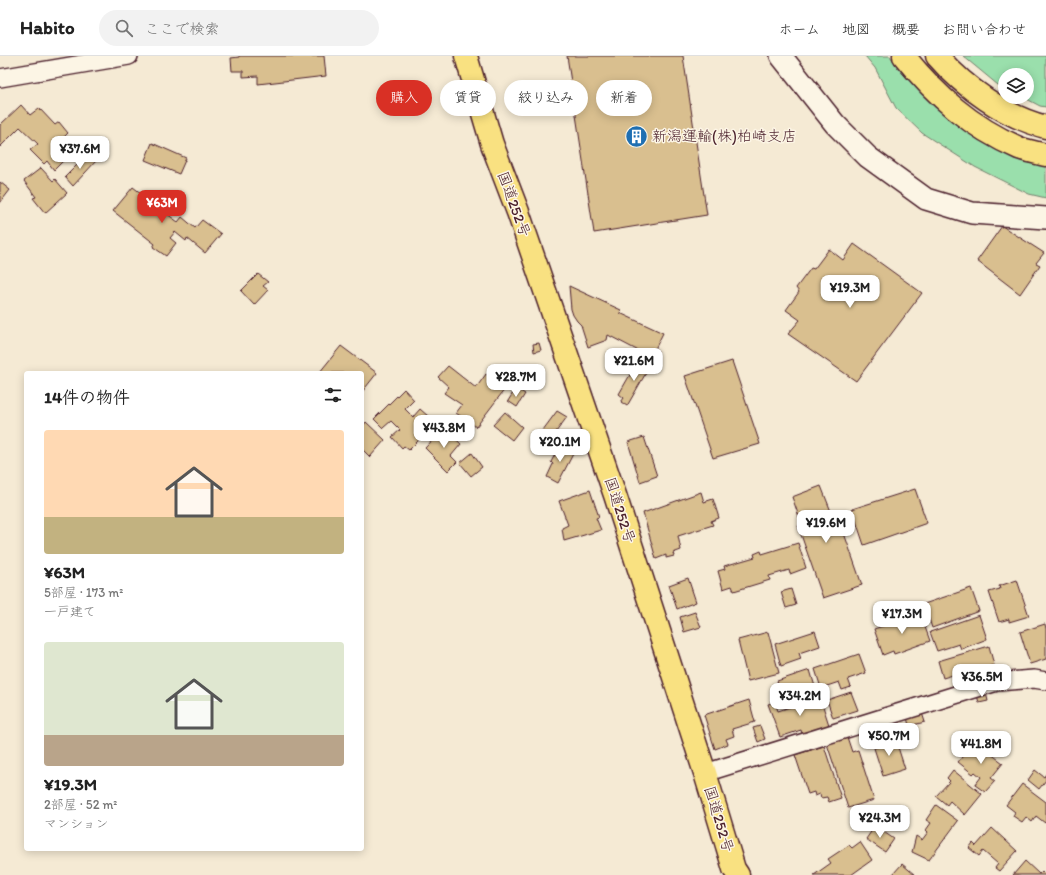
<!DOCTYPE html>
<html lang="ja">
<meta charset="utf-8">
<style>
:root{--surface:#fff;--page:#f2f2f2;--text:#222;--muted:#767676;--line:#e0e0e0;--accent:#d93025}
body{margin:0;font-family:Itim,"Klee One",sans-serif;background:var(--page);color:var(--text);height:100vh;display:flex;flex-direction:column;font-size:15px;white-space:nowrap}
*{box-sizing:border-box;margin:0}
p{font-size:13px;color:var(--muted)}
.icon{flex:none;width:22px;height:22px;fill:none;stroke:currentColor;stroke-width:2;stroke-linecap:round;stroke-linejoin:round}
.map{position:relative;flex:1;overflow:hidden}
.drawer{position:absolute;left:24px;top:315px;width:340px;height:480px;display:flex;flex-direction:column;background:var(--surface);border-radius:4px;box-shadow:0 2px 10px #0003}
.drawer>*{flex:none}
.hud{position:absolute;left:376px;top:24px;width:380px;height:36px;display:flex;gap:8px}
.buttons{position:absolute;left:998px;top:12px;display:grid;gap:8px}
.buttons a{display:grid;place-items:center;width:36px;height:36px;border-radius:50%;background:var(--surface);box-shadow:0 2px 10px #0003;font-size:20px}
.price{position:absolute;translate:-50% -34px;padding:0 9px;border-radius:8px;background:#fff;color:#222;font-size:13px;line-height:26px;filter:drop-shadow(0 1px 2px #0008)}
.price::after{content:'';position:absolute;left:50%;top:24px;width:12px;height:9px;margin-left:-6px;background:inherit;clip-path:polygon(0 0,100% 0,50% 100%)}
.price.current{background:var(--accent);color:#fff}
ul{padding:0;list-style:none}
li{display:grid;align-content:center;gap:8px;height:212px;padding:0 20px}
li span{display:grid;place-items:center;height:124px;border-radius:4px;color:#555}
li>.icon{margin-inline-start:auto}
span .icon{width:72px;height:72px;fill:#fffc;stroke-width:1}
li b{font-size:17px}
h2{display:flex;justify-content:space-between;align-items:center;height:48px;padding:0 20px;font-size:17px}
.tag{padding:0 14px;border-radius:18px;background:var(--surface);box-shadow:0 2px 10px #0003;font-size:14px;line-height:36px}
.tag.current{background:var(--accent);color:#fff}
header{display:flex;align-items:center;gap:24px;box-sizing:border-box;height:56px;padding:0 20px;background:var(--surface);border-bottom:1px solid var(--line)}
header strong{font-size:19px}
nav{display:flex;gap:22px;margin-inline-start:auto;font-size:14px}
.search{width:280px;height:36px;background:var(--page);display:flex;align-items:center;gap:10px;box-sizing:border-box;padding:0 14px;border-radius:22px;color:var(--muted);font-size:15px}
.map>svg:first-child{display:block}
.green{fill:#9adfac;stroke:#727f6c}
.building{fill:#d9bf8f;stroke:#4a1f2b}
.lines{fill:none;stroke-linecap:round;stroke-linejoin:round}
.minor-casing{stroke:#4a1f2b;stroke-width:20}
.tertiary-casing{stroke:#4a1f2b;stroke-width:24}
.trunk-casing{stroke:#4a1f2b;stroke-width:25}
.motorway-casing{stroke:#4a1f2b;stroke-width:25}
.minor{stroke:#fcf5e5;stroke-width:17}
.tertiary{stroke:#fcf5e5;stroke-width:21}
.trunk{stroke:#f9e181;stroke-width:22}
.motorway{stroke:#f9e181;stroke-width:22}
.labels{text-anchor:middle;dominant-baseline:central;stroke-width:3;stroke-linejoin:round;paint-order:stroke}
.poi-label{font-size:15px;fill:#4a1f2b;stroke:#fcf5e5;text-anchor:start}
.street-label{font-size:15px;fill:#4a1f2b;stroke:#fcf5e5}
</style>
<header>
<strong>Habito</strong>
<div class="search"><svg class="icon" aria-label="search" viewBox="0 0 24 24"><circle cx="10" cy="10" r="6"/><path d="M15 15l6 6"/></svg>ここで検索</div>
<nav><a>ホーム</a><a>地図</a><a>概要</a><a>お問い合わせ</a></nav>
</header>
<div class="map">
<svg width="1046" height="819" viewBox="0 0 1046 819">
<rect width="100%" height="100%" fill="#f5ead4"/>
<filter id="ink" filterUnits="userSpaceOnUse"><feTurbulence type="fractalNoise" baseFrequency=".025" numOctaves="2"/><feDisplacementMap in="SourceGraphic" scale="8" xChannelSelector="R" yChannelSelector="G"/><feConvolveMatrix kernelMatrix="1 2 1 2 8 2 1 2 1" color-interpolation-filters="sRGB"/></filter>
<g filter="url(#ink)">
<path class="green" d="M865,0H890L902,17L938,49L1046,108V142L1029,138L975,111L922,77L896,52L875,12Z
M963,0H1046V51L1040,50L1023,41H1027V19H1005V32L998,29Z"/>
<path class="building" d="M239,0H324L326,20L258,28V20L243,21V15H232L231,2L239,1Z
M567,0H683L707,159L594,177Z
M21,49L30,59L39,52L55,69L59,66L68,77L62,83L72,93L61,103L63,105L54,114L47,105L44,108L30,94L38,88L20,71L0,91V69Z
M152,87L186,102L179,118L145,104Z
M88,98L96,105L73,130L65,121Z
M41,112L53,125L55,123L67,137L45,157L33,142L36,141L24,125Z
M0,126L10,134L0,147Z
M133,131L150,144L153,142L163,151L160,154L166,159L167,158L178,166L182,161L195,172L202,164L221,178L205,197L187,182L186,185L175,176L170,182L176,187L166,200L153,191L155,188L113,155Z
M1002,170L1044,197L1036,207L1040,209L1020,238L977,205Z
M854,188L922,237L856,325L788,278L800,264L786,254L799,236L796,232L811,212L814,213L829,193L843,204Z
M258,218L268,226L263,230L268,234L254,249L241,235Z
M569,230L621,254L620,257L663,277L655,293L658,295L654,303L608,279L607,284L588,291L581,269L577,265L573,259L571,253Z
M539,287L541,294L534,296L533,288Z
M341,290L377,317L362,336V317H319Z
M639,303L650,310L627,350L621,346L624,342L619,338Z
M732,305L760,388L713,402L685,320Z
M448,310L476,332L486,318L505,333L476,371L456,357L462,349L444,337L449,331L438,321Z
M516,332L525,338L517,351L508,345Z
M404,333L414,344L405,353L413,361L420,353L429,361L424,366L431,372L409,394L404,390L402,392L392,381L400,374L391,365L383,372L374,363Z
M557,355L567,361L556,376L558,377L544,399L534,392L542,380L540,378Z
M505,356L522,371L512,384L493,369Z
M366,366L385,384L370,401L362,393V371Z
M444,372L461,388L451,400L457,406L448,415L425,392Z
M644,381L657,420L640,426L628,386Z
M560,389L574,396L558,427L547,421L553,408L551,406Z
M472,397L482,411L471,420L460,407Z
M821,430L832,458L837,457L862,529L823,542L798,470L802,469L792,441Z
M915,433L927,467L864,489L852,453Z
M590,434L599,461L596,462L601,474L564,485L562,472L568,469L559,445Z
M701,436L704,446L713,443L719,462L711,465L713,469L678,480L681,494L673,497L674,500L666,502V499L656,503L643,457Z
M798,487L806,512L790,518L789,514L769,520L770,524L734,535L732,530L723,533L718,515L725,513L724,510L755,501L754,498L761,495L762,498Z
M688,522L696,546L677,553L669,529Z
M1017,524L1029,560L1009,566V563L999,566L989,536L1000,533L999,530Z
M971,532L979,555L932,572L924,548Z
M791,533L796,549L786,552L781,536Z
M695,556L701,571L684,576L680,561Z
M920,557L930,585L894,598L893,595L883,599L874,573Z
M979,559L987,583L961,593L959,588L937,595L930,576Z
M1045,568L1046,573V603L1030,608L1020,576Z
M815,575L820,590L799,597L801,603L781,610L775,588Z
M768,576L779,617L748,625L738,584Z
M989,590L994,609L984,612L985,615L964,621L963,616L943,622L938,605Z
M859,598L866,617L848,623L851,631L842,634L839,626L821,632L815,613Z
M810,614L816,634L789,643L785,632L780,634L777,625Z
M851,636L858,654L833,662L827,644Z
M986,637L988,645L979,647L977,639Z
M820,641L829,669L802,678L801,674L780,681L768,648L775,646L778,655Z
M749,644L755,666L732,673L734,680L726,683L728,688L715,693L704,659Z
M922,657L925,666L909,670L907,661Z
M760,670L765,683L758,686L753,672Z
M887,680L889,687L896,685L905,713L883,720L874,692L880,690L878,682Z
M847,681L852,696L858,694L874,744L848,752L827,688Z
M973,687L976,690L978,688L1003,707L991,722L995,725L985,736L975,729L981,721L975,716L973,718L958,706Z
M824,690L841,742L829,746L827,741L821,742L820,738L815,740L814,736L808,738L795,699Z
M953,714L982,738L965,759L950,745L947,749L936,740L950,725L947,722Z
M1035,714L1044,721L1046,718V724L1039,733L1028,724Z
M1022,728L1046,746V765L1045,767L1036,760L1032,766L1026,761L1022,766L1013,760L1015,756L1006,749Z
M936,749L958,765L929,804L912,796L916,780L922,784L928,776L926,774L931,767L926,764Z
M882,763L891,769L888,774L879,768Z
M875,770L894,783L885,796L866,783Z
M992,772L1017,795L999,815L995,812L998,808L983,795L979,800L969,792L973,787L976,790Z
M860,786L872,804L851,819H814L831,807L828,803L849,789L852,792Z
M1025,805L1039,818L1042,815L1046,819H1013Z
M902,808L915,819H895L893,818Z"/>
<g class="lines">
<defs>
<path id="minor" d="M0,22L129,0
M705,717L997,626L1034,623L1046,625"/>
<path id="tertiary" d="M781,0L835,68L868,101L926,143L972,157L1046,162"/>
<path id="trunk" d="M466,0L492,88L518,156L615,439L705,717L734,813L738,819"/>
<path id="motorway" d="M904,0C936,40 971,71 1019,92C1027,95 1037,97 1046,99
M937,0C964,31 1005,61 1046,71"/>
</defs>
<use href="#minor" class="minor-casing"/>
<use href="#tertiary" class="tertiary-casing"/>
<use href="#trunk" class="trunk-casing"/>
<use href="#motorway" class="motorway-casing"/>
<use href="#minor" class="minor"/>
<use href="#tertiary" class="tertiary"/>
<use href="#trunk" class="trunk"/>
<use href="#motorway" class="motorway"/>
</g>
</g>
<defs>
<symbol id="building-disc" viewBox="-11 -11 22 22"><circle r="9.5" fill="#1f6fb2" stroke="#fcf5e5"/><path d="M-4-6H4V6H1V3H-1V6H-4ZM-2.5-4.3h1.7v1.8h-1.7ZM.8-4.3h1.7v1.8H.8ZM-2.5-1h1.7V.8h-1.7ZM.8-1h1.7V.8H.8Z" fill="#fff"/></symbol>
</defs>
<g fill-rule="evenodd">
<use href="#building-disc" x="624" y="68" width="25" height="25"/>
</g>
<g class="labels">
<g class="poi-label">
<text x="652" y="80">新潟運輸(株)柏崎支店</text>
</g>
<g class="street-label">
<text transform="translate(514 148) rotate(70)">国道252号</text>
<text transform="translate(620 454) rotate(72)">国道252号</text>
<text transform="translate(719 763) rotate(73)">国道252号</text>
</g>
</g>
</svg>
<div class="buttons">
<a><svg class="icon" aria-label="layers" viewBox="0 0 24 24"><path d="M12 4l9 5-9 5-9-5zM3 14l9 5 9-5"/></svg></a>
</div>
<b class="price" style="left:80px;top:114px">¥37.6M</b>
<b class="price current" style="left:162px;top:168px">¥63M</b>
<b class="price" style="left:850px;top:253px">¥19.3M</b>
<b class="price" style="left:634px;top:326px">¥21.6M</b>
<b class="price" style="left:516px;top:342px">¥28.7M</b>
<b class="price" style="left:444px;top:393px">¥43.8M</b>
<b class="price" style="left:560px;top:407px">¥20.1M</b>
<b class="price" style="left:826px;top:488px">¥19.6M</b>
<b class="price" style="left:902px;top:579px">¥17.3M</b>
<b class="price" style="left:982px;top:642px">¥36.5M</b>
<b class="price" style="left:800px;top:661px">¥34.2M</b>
<b class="price" style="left:889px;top:701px">¥50.7M</b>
<b class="price" style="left:981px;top:709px">¥41.8M</b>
<b class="price" style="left:880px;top:783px">¥24.3M</b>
<div class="hud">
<a class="tag current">購入</a>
<a class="tag">賃貸</a>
<a class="tag">絞り込み</a>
<a class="tag">新着</a>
</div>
<section class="drawer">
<h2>14件の物件<svg class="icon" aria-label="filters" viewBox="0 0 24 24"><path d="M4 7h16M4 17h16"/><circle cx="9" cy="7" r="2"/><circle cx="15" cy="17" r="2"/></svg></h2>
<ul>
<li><span style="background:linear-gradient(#ffd9b3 70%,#c2b280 0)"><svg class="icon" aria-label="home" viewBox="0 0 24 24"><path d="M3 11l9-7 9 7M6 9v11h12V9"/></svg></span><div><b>¥63M</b><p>5部屋 · 173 m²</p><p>一戸建て</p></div></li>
<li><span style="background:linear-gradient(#dfe7d0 75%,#b9a48a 0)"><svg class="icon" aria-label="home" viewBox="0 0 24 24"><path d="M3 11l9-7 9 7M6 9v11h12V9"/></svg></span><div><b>¥19.3M</b><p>2部屋 · 52 m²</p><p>マンション</p></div></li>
</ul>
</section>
</div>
